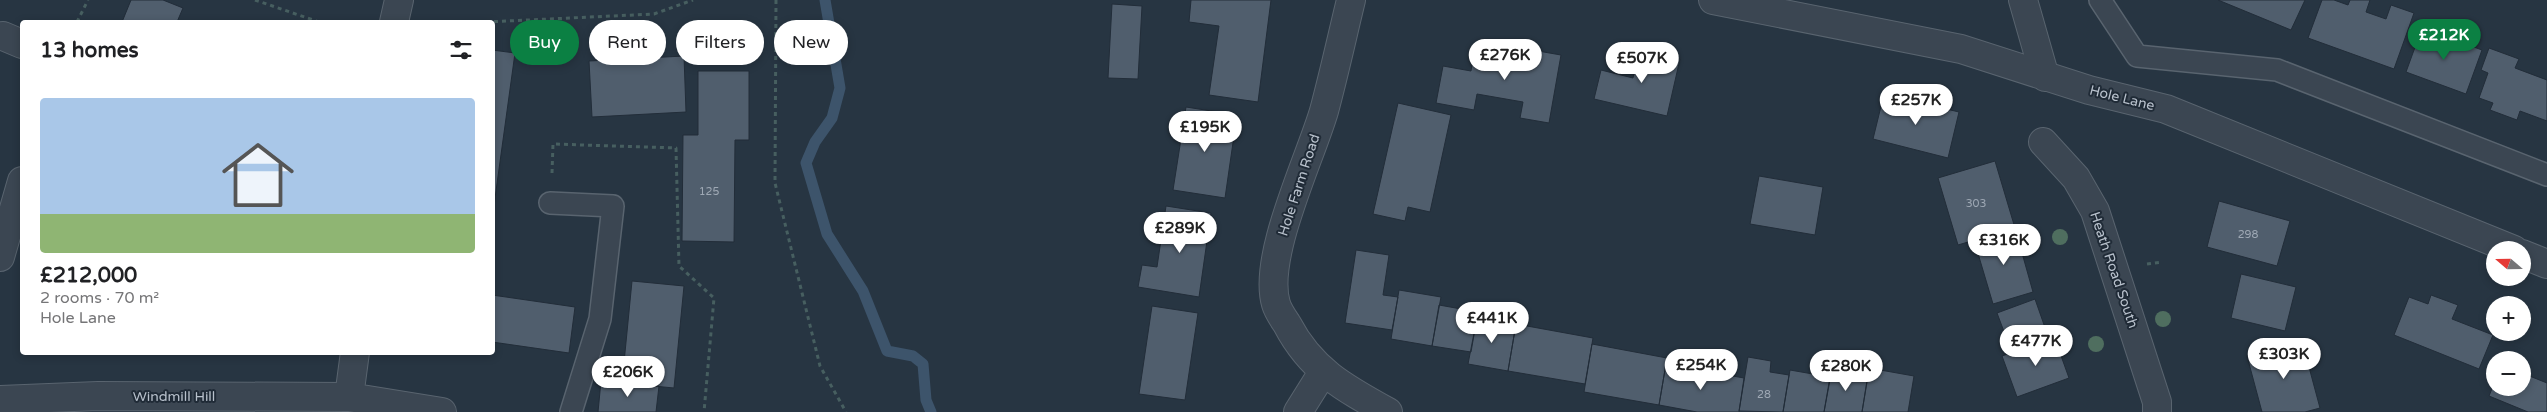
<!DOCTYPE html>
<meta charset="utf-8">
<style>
:root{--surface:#fff;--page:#f2f2f2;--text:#202124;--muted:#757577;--accent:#0b8043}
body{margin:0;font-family:"Varela Round",sans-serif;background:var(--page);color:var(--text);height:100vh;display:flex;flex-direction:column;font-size:19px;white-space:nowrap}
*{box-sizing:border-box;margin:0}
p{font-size:16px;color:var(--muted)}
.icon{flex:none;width:28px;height:28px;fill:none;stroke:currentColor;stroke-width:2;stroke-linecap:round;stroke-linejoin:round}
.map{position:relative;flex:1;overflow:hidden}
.details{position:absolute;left:20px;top:20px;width:475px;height:335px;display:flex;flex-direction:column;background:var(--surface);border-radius:5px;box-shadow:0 2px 8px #0003}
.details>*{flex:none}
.hud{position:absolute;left:510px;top:20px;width:475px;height:45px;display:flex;gap:10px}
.needle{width:32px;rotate:290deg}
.tools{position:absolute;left:2486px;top:241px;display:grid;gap:10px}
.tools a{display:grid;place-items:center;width:45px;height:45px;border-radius:50%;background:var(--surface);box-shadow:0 2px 8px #0003;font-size:25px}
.price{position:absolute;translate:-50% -42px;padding:0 11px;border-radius:18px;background:#fff;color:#222;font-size:16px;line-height:32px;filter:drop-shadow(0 1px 2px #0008)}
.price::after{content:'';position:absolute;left:50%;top:30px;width:15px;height:11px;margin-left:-8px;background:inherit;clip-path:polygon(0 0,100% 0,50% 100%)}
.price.active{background:var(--accent);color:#fff}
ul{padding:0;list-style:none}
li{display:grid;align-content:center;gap:10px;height:265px;padding:0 20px}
li span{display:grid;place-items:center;height:155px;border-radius:5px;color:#555}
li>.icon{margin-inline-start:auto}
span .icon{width:90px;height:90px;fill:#fffc;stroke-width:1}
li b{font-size:21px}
h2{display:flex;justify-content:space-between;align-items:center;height:60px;padding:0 20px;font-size:21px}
.tag{padding:0 18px;border-radius:22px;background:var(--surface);box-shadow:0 2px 8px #0003;font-size:18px;line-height:45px}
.tag.active{background:var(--accent);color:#fff}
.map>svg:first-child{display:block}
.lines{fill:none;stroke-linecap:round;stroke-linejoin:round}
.stream{stroke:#3d546b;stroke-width:11}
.building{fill:#505e6d;stroke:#222d39}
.service-casing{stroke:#59646f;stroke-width:24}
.minor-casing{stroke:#59646f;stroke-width:30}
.path{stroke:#475f60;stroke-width:3;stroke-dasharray:4 4;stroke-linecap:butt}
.service{stroke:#3b4652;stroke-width:21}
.minor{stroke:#3b4652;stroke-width:28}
.tree{fill:#4f6e5f}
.labels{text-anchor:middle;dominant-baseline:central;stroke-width:4;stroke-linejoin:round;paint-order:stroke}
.number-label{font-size:11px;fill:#9ea8b4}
.street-label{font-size:14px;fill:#b8c1cc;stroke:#202b37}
</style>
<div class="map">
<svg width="2547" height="412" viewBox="0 0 2547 412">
<rect width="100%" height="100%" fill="#273542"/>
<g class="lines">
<path class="stream" d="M825,0L840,88L832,118L815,142L806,163L827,234L863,291L887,351L913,356L923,364L926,400L931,412"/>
</g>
<path class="building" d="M131,0H163L183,8L177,22H122Z
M1191,0H1271L1258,102L1209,95L1219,26L1189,22Z
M2218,0H2305L2291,30Z
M2322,0H2334L2348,5L2350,0H2370L2366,12L2386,19L2391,5L2414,13L2394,69L2308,38Z
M1112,4L1142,6L1138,79L1108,78Z
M2422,28L2482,50L2466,94L2406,72Z
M1492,43L1561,55L1549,123L1520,118L1523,102L1477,94L1474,110L1436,103L1443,66L1471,71L1474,52L1490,55Z
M2489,48L2519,59L2515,68L2547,80V121L2520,111L2517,120L2490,110L2493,103L2479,98L2488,73L2481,70Z
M492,50L515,53L492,220Z
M1639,50L1680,59L1667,116L1594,99L1601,70L1633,78Z
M684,56L686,112L592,117L589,61Z
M698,71H749V140H735L734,242L682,241L683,135H698Z
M1884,94L1959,112L1948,158L1873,139Z
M1398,103L1451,115L1430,212L1408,207L1405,221L1373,214Z
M1186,107L1237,115L1225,198L1173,190Z
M1995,161L2015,228L1958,245L1938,178Z
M1759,176L1823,187L1815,235L1750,224Z
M2219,201L2290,221L2277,266L2207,247Z
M1166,206L1211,213L1199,297L1138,287L1142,265L1157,267Z
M2015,228L2033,292L1993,304L1974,240Z
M1356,250L1389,255L1383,295L1398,297L1392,330L1345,323Z
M2241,274L2296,287L2285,331L2231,318Z
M632,281L684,286L674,388L622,383Z
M1399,290L1441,297L1432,346L1391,339Z
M492,295L575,307L569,353L492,342Z
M2431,295L2458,305L2452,319L2493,335L2479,369L2394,335L2409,297L2428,304Z
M2035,299L2049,339L2012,353L1997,313Z
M1439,305L1478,312L1471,352L1432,346Z
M1152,306L1198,313L1185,400L1139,394Z
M1477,318L1516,324L1508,371L1468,364Z
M1516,324L1593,338L1585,384L1508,371Z
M2049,339H2055L2069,378L2017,397L2002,356Z
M2302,341L2320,408L2305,412H2262L2247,356Z
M1592,344L1667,358L1659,405L1584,392Z
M1748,357L1771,361L1770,372L1789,375L1783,412L1739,411Z
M1666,364L1744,378L1739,412H1697L1659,405Z
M1869,368L1914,376L1908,412H1862Z
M1832,369L1868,376L1862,412H1824Z
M1790,370L1830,377L1824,412H1783Z
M2522,373L2547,383V412H2528L2489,396L2495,381V388H2522Z
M601,381L659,386L656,412H598Z"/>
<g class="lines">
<defs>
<path id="service" d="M2100,0L2137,56L2277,70L2547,175
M550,203L613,206L600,319L571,412"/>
<path id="minor" d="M1351,0C1342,37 1334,74 1324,111C1310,159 1262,257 1276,304C1278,311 1283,318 1287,324C1311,370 1344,388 1388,412
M1713,0L1961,49L2089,90L2166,109L2514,250
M2023,0L2045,77
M394,22L399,0
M3,36L22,44
M2043,142L2076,178L2095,211L2157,402V412
M2522,254L2547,264
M0,257L22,181
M355,352L349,397L442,412
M0,400L98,396L349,397
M1298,412L1323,372"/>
</defs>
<use href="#service" class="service-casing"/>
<use href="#minor" class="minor-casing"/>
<path class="path" d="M255,0L319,22
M776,0L775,183L820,366L846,412
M77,22L88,0
M486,22L654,14L693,0
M552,173L553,144L676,148L679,266L714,298L704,412
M2147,264L2162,262"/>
<use href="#service" class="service"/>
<use href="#minor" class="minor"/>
</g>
<g class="tree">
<circle cx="2060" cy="237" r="8"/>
<circle cx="2163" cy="319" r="8"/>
<circle cx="2096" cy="344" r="8"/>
</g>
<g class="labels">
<g class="number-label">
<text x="709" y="191">125</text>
<text x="1976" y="203">303</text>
<text x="2248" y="234">298</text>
<text x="1764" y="394">28</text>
</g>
<g class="street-label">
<text transform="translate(2122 98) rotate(14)">Hole Lane</text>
<text transform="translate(1299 185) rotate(-72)">Hole Farm Road</text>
<text transform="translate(2114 270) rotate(71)">Heath Road South</text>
<text x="174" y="396">Windmill Hill</text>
</g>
</g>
</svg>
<div class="tools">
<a><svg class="needle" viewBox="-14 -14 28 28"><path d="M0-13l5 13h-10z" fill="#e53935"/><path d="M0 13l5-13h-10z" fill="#757577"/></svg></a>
<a>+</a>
<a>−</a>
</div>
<b class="price active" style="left:2444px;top:61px">£212K</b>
<b class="price" style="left:1505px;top:81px">£276K</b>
<b class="price" style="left:1642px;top:84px">£507K</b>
<b class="price" style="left:1916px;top:126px">£257K</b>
<b class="price" style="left:1205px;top:153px">£195K</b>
<b class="price" style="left:1180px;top:254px">£289K</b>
<b class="price" style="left:2004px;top:266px">£316K</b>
<b class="price" style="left:1492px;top:344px">£441K</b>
<b class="price" style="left:2036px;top:367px">£477K</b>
<b class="price" style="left:2284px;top:380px">£303K</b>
<b class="price" style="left:1701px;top:391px">£254K</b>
<b class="price" style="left:1846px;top:392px">£280K</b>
<b class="price" style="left:628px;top:398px">£206K</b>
<div class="hud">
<a class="tag active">Buy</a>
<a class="tag">Rent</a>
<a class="tag">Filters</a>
<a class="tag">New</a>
</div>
<section class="details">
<h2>13 homes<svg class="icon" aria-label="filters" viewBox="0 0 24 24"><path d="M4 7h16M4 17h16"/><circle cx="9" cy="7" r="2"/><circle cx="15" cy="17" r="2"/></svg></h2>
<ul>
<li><span style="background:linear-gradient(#a9c7e8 75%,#8fb573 0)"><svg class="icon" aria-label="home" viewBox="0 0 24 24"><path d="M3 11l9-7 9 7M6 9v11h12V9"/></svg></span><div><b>£212,000</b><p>2 rooms · 70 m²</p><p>Hole Lane</p></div></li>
</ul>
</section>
</div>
